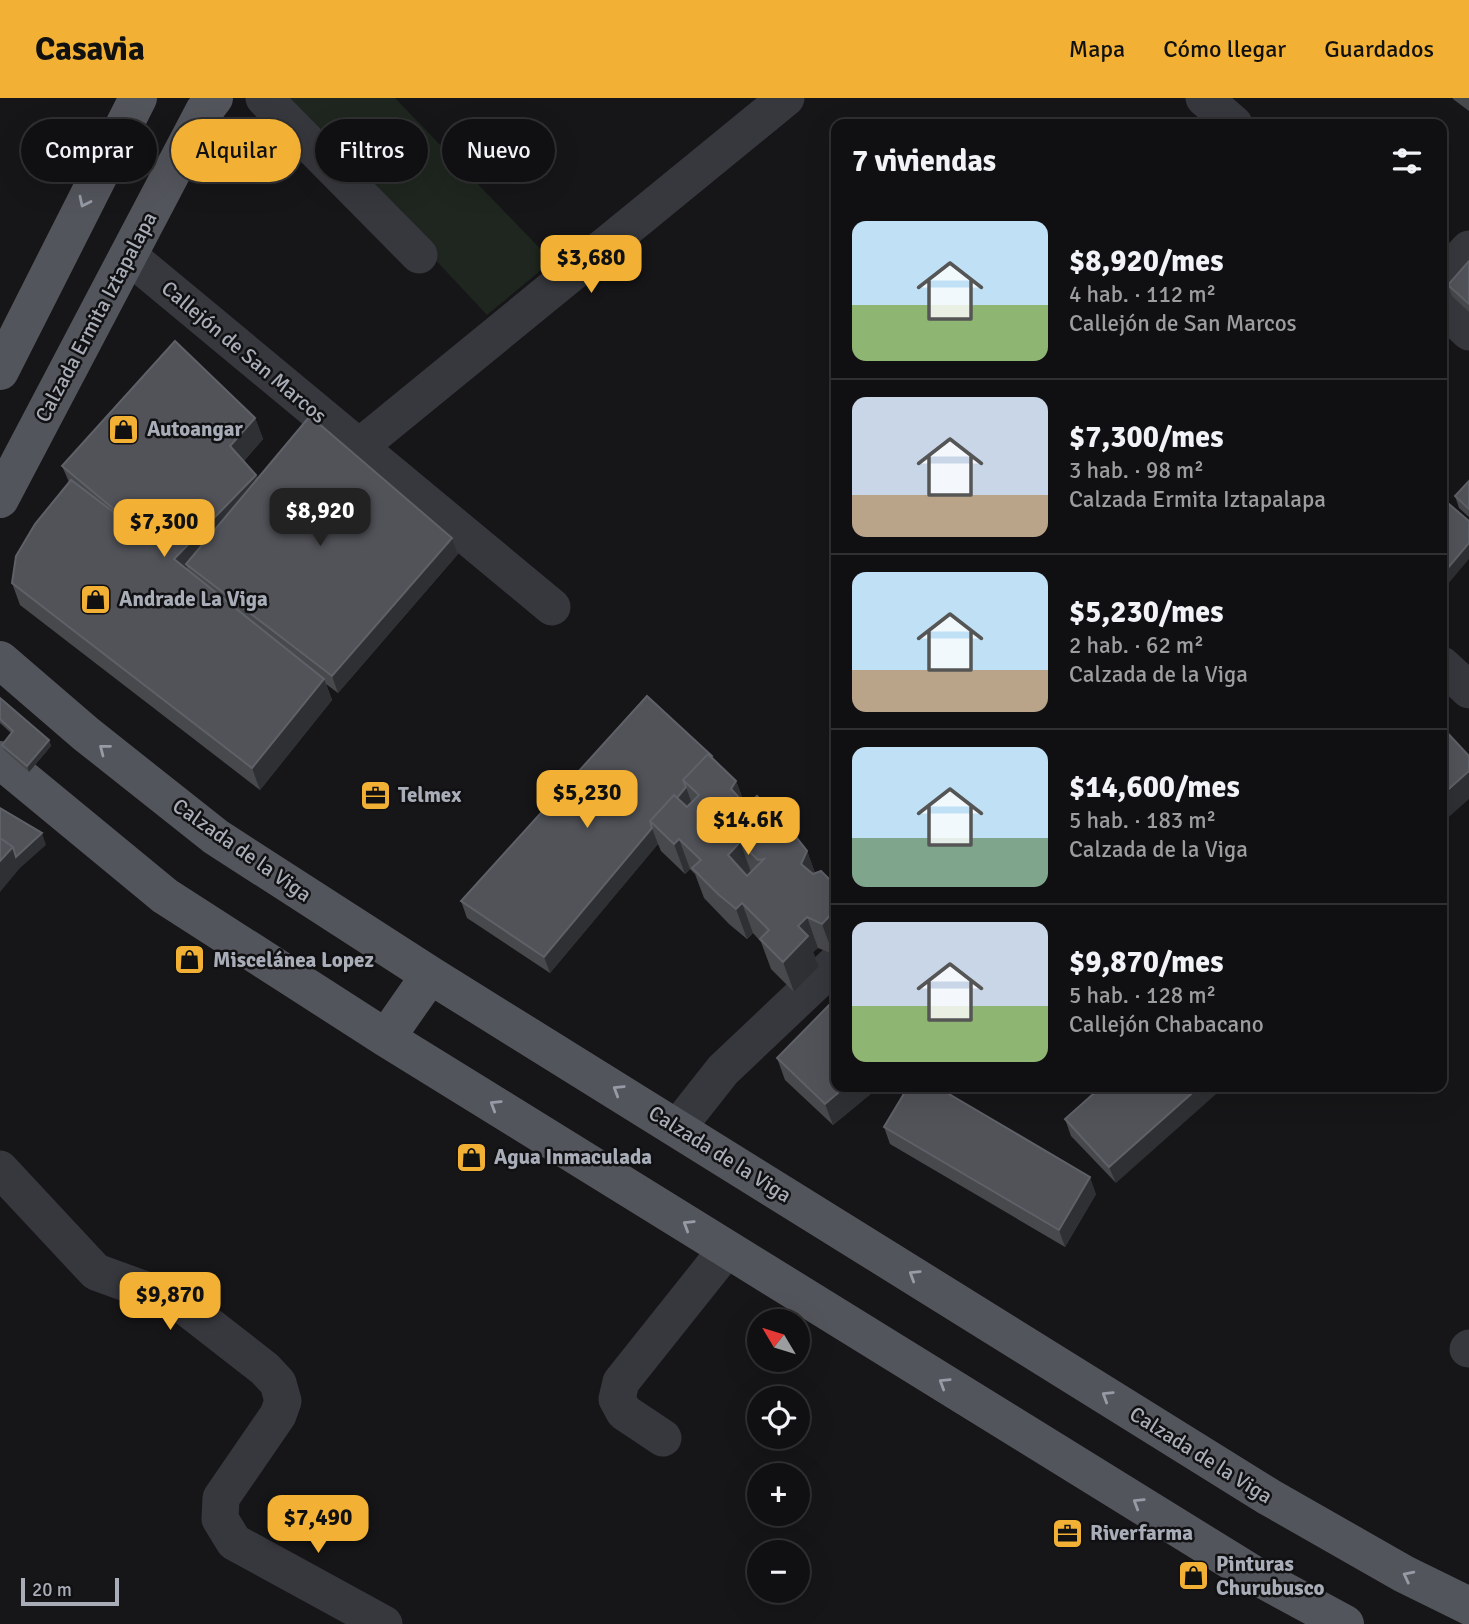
<!DOCTYPE html>
<html lang="es">
<meta charset="utf-8">
<style>
:root{--surface:#101012;--page:#1e1e20;--text:#f1f3f6;--muted:#9c9d9f;--line:#303032;--accent:#f2b134}
body{margin:0;font-family:Signika,sans-serif;background:var(--page);color:var(--text);height:100vh;display:flex;flex-direction:column;font-size:26px;white-space:nowrap}
*{box-sizing:border-box;margin:0}
p{font-size:23px;color:var(--muted)}
.icon{flex:none;width:38px;height:38px;fill:none;stroke:currentColor;stroke-width:2;stroke-linecap:round;stroke-linejoin:round}
.map{position:relative;flex:1;overflow:hidden}
.drawer{position:absolute;left:831px;top:21px;width:616px;height:973px;display:flex;flex-direction:column;background:var(--surface);border-radius:14px;box-shadow:0 7px 28px #0002,0 0 0 2px var(--line)}
.drawer>*{flex:none}
.banner{position:absolute;left:21px;top:21px;width:665px;height:63px;display:flex;gap:14px}
.needle{width:46px;rotate:308deg}
.fabs{position:absolute;left:747px;top:1211px;display:grid;gap:14px}
.fabs a{display:grid;place-items:center;width:63px;height:63px;border-radius:50%;background:var(--surface);box-shadow:0 7px 28px #0002,0 0 0 2px var(--line);font-size:35px}
.scale{position:absolute;left:21px;bottom:18px;width:98px;box-sizing:border-box;padding-left:7px;border:4px solid #a8adb8;border-top:0;font-size:19px;line-height:24px;white-space:nowrap;color:#a8adb8;-webkit-text-stroke:5px #111113;paint-order:stroke}
.price{position:absolute;translate:-50% -60px;padding:0 16px;border-radius:14px;background:var(--accent);color:#111;font-size:23px;line-height:46px;filter:drop-shadow(0 2px 4px #0008)}
.price::after{content:'';position:absolute;left:50%;top:42px;width:21px;height:16px;margin-left:-10px;background:inherit;clip-path:polygon(0 0,100% 0,50% 100%)}
.price.active{background:#222;color:#fff}
ul{padding:0;list-style:none}
li{display:flex;align-items:center;gap:21px;height:175px;padding:0 21px}
li+li{border-top:2px solid var(--line)}
li span{display:grid;place-items:center;flex:none;width:196px;height:140px;border-radius:14px;color:#555}
li>.icon{margin-inline-start:auto}
span .icon{width:84px;height:84px;fill:#fffc;stroke-width:1}
li b{font-size:30px}
h2{display:flex;justify-content:space-between;align-items:center;height:84px;padding:0 21px;font-size:30px}
.tag{padding:0 24px;border-radius:32px;background:var(--surface);box-shadow:0 7px 28px #0002,0 0 0 2px var(--line);font-size:24px;line-height:63px}
.tag.active{background:var(--accent);color:#111}
header{display:flex;align-items:center;gap:42px;box-sizing:border-box;height:98px;padding:0 35px;background:var(--accent);color:#111}
header strong{font-size:33px}
nav{display:flex;gap:38px;margin-inline-start:auto;font-size:24px}
.map>svg:first-child{display:block}
.green{fill:#1e261f}
.lines{fill:none;stroke-linecap:round;stroke-linejoin:round}
.minor{stroke:#37383d;stroke-width:37}
.major{stroke:#53555c;stroke-width:38}
.wall{fill:#47494d}
.shaded-wall{fill:#2f3033}
.building{fill:#525359;stroke:#5f6168;stroke-width:2;fill-rule:evenodd}
.oneway{stroke:#979ba6}
.labels{text-anchor:middle;dominant-baseline:central;stroke-width:5;stroke-linejoin:round;paint-order:stroke}
.street-label{font-size:21px;fill:#a8adb8;stroke:#111113}
.poi-label{font-size:21px;font-weight:bold;fill:#a8adb8;stroke:#111113;text-anchor:start}
</style>
<header>
<strong>Casavia</strong>
<nav><a>Mapa</a><a>Cómo llegar</a><a>Guardados</a></nav>
</header>
<div class="map">
<svg width="1469" height="1526" viewBox="0 0 1469 1526">
<rect width="100%" height="100%" fill="#161618"/>
<path class="green" d="M284,0H395L552,163L487,217Z"/>
<g class="lines">
<path class="minor" d="M264,0L419,157
M1204,0L1234,26
M129,158L552,509
M1442,179L1469,151
M1442,208L1469,234
M359,349L786,0
M1442,567L1469,592
M678,1029L723,972L836,865
M0,1071L96,1174L179,1204L265,1271L278,1285L283,1303L278,1317L221,1400L220,1421L234,1444L384,1526
M1468,1251L1469,1250
M663,1340L624,1314L617,1301L621,1284L727,1151"/>
<path class="major" d="M0,273L138,0
M0,401L204,13L214,0
M0,562L86,636L216,739L430,877L1269,1399L1404,1476L1469,1508
M0,662L165,798L386,940L1251,1475L1345,1526
M386,940L430,877"/>
</g>
<path class="wall" d="M1453,0H1469V13L1453,1Z
M1469,163V214L1452,198L1448,187Z
M255,320L263,341L244,363L258,380L452,440L458,456L338,595L326,586L332,602L260,692L20,507L12,485L69,384L62,368Z
M1469,383V419L1459,410L1455,398Z
M0,600L49,642L51,648L29,674L4,652L2,647L11,635L0,625Z
M712,658L713,660L736,683L744,704L807,753L815,775L836,788V853L833,856L818,850L813,854L819,869L794,894L771,871L761,844L753,835L747,841L729,826L704,800L695,776L690,771L685,776L661,753L658,746L550,875L467,820L461,803Z
M777,960L836,989H879L833,1027L785,982Z
M1101,989L1116,1085L1071,1038L1065,1021Z
M884,1029L1096,1096L1065,1149L890,1046Z"/>
<path class="shaded-wall" d="M1442,257L1446,268L1442,273Z
M255,320L263,341L238,370L230,348Z
M256,377L264,398L186,466L189,475L174,461Z
M452,440L458,456L338,595L332,578Z
M1469,445V461L1442,493V477Z
M324,581L332,602L260,692L252,670Z
M49,642L51,648L29,674L27,668Z
M1469,673V701L1442,725V697Z
M736,683L747,713L731,691Z
M686,689L692,706L654,727Z
M652,730L658,746L550,875L544,859Z
M42,735L46,747L20,770L0,794V763L13,749Z
M679,741L690,771L685,776L674,746Z
M740,744L751,774L739,787L728,757Z
M807,753L818,783L801,766Z
M742,805L753,835L747,841L736,811Z
M836,811V853L833,856L822,826Z
M807,819L818,850L813,854L819,869L794,894L783,864L798,828Z
M845,989H879L833,1027L825,1006Z
M1199,989H1224L1116,1085L1109,1069Z
M1090,1079L1096,1096L1065,1149L1059,1132Z"/>
<path class="building" d="M1469,163V206L1448,187Z
M175,243L255,320L230,348L256,377L174,461L324,581L252,670L12,485L16,458L35,426L71,382L152,443L62,368Z
M310,318L452,440L332,578L186,466Z
M1469,383V411L1455,398Z
M1442,401H1443L1469,423V445L1442,477Z
M647,598L712,658L711,659L708,656L683,682L686,689L677,700L674,697L650,723L652,730L544,859L461,803Z
M0,600L49,642L27,668L2,647L13,633L0,621Z
M1442,629L1469,658V673L1442,697Z
M708,656L736,683L731,691L747,708L757,698L789,730L807,753L801,766L813,776L821,773L836,788V811L822,826L807,819L798,828L808,838L783,864L760,841L769,832L742,805L736,811L718,796L692,770L701,762L679,741L674,746L650,723L674,697L687,709L699,697L683,682ZM740,744L758,762L764,761L747,778L728,757Z
M0,710L42,735L16,759L13,749L0,740Z
M0,740L13,749L0,763Z
M836,900V989H845L825,1006L777,960Z
M908,989H937L1090,1079L1059,1132L884,1029Z
M1101,989H1199L1109,1069L1065,1021Z"/>
<defs><path id="oneway-chevron" d="M-2-3.5L2.5 0L-2 3.5" fill="none" stroke-width="1.6" stroke-linecap="round" stroke-linejoin="round" transform="scale(1.75)"/></defs>
<g class="oneway">
<use href="#oneway-chevron" transform="translate(84 104) rotate(116)"/>
<use href="#oneway-chevron" transform="translate(104 651) rotate(-142)"/>
<use href="#oneway-chevron" transform="translate(618 992) rotate(-148)"/>
<use href="#oneway-chevron" transform="translate(495 1007) rotate(-148)"/>
<use href="#oneway-chevron" transform="translate(688 1127) rotate(-148)"/>
<use href="#oneway-chevron" transform="translate(914 1177) rotate(-148)"/>
<use href="#oneway-chevron" transform="translate(944 1285) rotate(-148)"/>
<use href="#oneway-chevron" transform="translate(1107 1298) rotate(-148)"/>
<use href="#oneway-chevron" transform="translate(1138 1405) rotate(-148)"/>
<use href="#oneway-chevron" transform="translate(1408 1478) rotate(-153)"/>
</g>
<defs>
<symbol id="shop-square" viewBox="-11 -11 22 22"><rect x="-9" y="-9" width="18" height="18" rx="4" fill="#f2b134" stroke="#111113"/><path d="M-5-2.5h2.3a2.7 3.5 0 0 1 5.4 0H5L5.5 6h-11ZM-1.5-2.5h3a1.5 2.3 0 0 0-3 0Z" fill="#111"/></symbol>
<symbol id="office-square" viewBox="-11 -11 22 22"><rect x="-9" y="-9" width="18" height="18" rx="4" fill="#f2b134" stroke="#111113"/><path d="M-6-3h4V-5.5h4V-3h4V5H-6ZM-1-4.5V-3h2v-1.5ZM-6 0V1H6V0Z" fill="#111"/></symbol>
</defs>
<g fill-rule="evenodd">
<use href="#shop-square" x="106" y="314" width="35" height="35"/>
<use href="#shop-square" x="78" y="484" width="35" height="35"/>
<use href="#office-square" x="358" y="680" width="35" height="35"/>
<use href="#shop-square" x="172" y="844" width="35" height="35"/>
<use href="#shop-square" x="454" y="1042" width="35" height="35"/>
<use href="#office-square" x="1050" y="1418" width="35" height="35"/>
<use href="#shop-square" x="1176" y="1460" width="35" height="35"/>
</g>
<g class="labels">
<g class="street-label">
<text transform="translate(96 219) rotate(-62)">Calzada Ermita Iztapalapa</text>
<text transform="translate(244 254) rotate(40)">Callejón de San Marcos</text>
<text transform="translate(242 752) rotate(35)">Calzada de la Viga</text>
<text transform="translate(720 1056) rotate(32)">Calzada de la Viga</text>
<text transform="translate(1201 1357) rotate(32)">Calzada de la Viga</text>
</g>
<g class="poi-label">
<text x="147" y="331">Autoangar</text>
<text x="119" y="501">Andrade La Viga</text>
<text x="398" y="697">Telmex</text>
<text x="213" y="862">Miscelánea Lopez</text>
<text x="494" y="1059">Agua Inmaculada</text>
<text x="1090" y="1435">Riverfarma</text>
<text x="1216" y="1466">Pinturas<tspan x="1216" dy="24">Churubusco</tspan></text>
</g>
</g>
</svg>
<div class="fabs">
<a><svg class="needle" viewBox="-14 -14 28 28"><path d="M0-13l5 13h-10z" fill="#e53935"/><path d="M0 13l5-13h-10z" fill="#9c9d9f"/></svg></a>
<a><svg class="icon" aria-label="locate" viewBox="0 0 24 24"><circle cx="12" cy="12" r="6"/><path d="M12 2v4M12 18v4M2 12h4M18 12h4"/></svg></a>
<a>+</a>
<a>−</a>
</div>
<div class="scale">20 m</div>
<b class="price" style="left:591px;top:197px">$3,680</b>
<b class="price active" style="left:320px;top:450px">$8,920</b>
<b class="price" style="left:164px;top:461px">$7,300</b>
<b class="price" style="left:587px;top:732px">$5,230</b>
<b class="price" style="left:748px;top:759px">$14.6K</b>
<b class="price" style="left:170px;top:1234px">$9,870</b>
<b class="price" style="left:318px;top:1457px">$7,490</b>
<div class="banner">
<a class="tag">Comprar</a>
<a class="tag active">Alquilar</a>
<a class="tag">Filtros</a>
<a class="tag">Nuevo</a>
</div>
<section class="drawer">
<h2>7 viviendas<svg class="icon" aria-label="filters" viewBox="0 0 24 24"><path d="M4 7h16M4 17h16"/><circle cx="9" cy="7" r="2"/><circle cx="15" cy="17" r="2"/></svg></h2>
<ul>
<li><span style="background:linear-gradient(#bfe0f5 60%,#8fb573 0)"><svg class="icon" aria-label="home" viewBox="0 0 24 24"><path d="M3 11l9-7 9 7M6 9v11h12V9"/></svg></span><div><b>$8,920/mes</b><p>4 hab. · 112 m²</p><p>Callejón de San Marcos</p></div></li>
<li><span style="background:linear-gradient(#c9d6e8 70%,#b9a48a 0)"><svg class="icon" aria-label="home" viewBox="0 0 24 24"><path d="M3 11l9-7 9 7M6 9v11h12V9"/></svg></span><div><b>$7,300/mes</b><p>3 hab. · 98 m²</p><p>Calzada Ermita Iztapalapa</p></div></li>
<li><span style="background:linear-gradient(#bfe0f5 70%,#b9a48a 0)"><svg class="icon" aria-label="home" viewBox="0 0 24 24"><path d="M3 11l9-7 9 7M6 9v11h12V9"/></svg></span><div><b>$5,230/mes</b><p>2 hab. · 62 m²</p><p>Calzada de la Viga</p></div></li>
<li><span style="background:linear-gradient(#bfe0f5 65%,#7fa58c 0)"><svg class="icon" aria-label="home" viewBox="0 0 24 24"><path d="M3 11l9-7 9 7M6 9v11h12V9"/></svg></span><div><b>$14,600/mes</b><p>5 hab. · 183 m²</p><p>Calzada de la Viga</p></div></li>
<li><span style="background:linear-gradient(#c9d6e8 60%,#8fb573 0)"><svg class="icon" aria-label="home" viewBox="0 0 24 24"><path d="M3 11l9-7 9 7M6 9v11h12V9"/></svg></span><div><b>$9,870/mes</b><p>5 hab. · 128 m²</p><p>Callejón Chabacano</p></div></li>
</ul>
</section>
</div>
